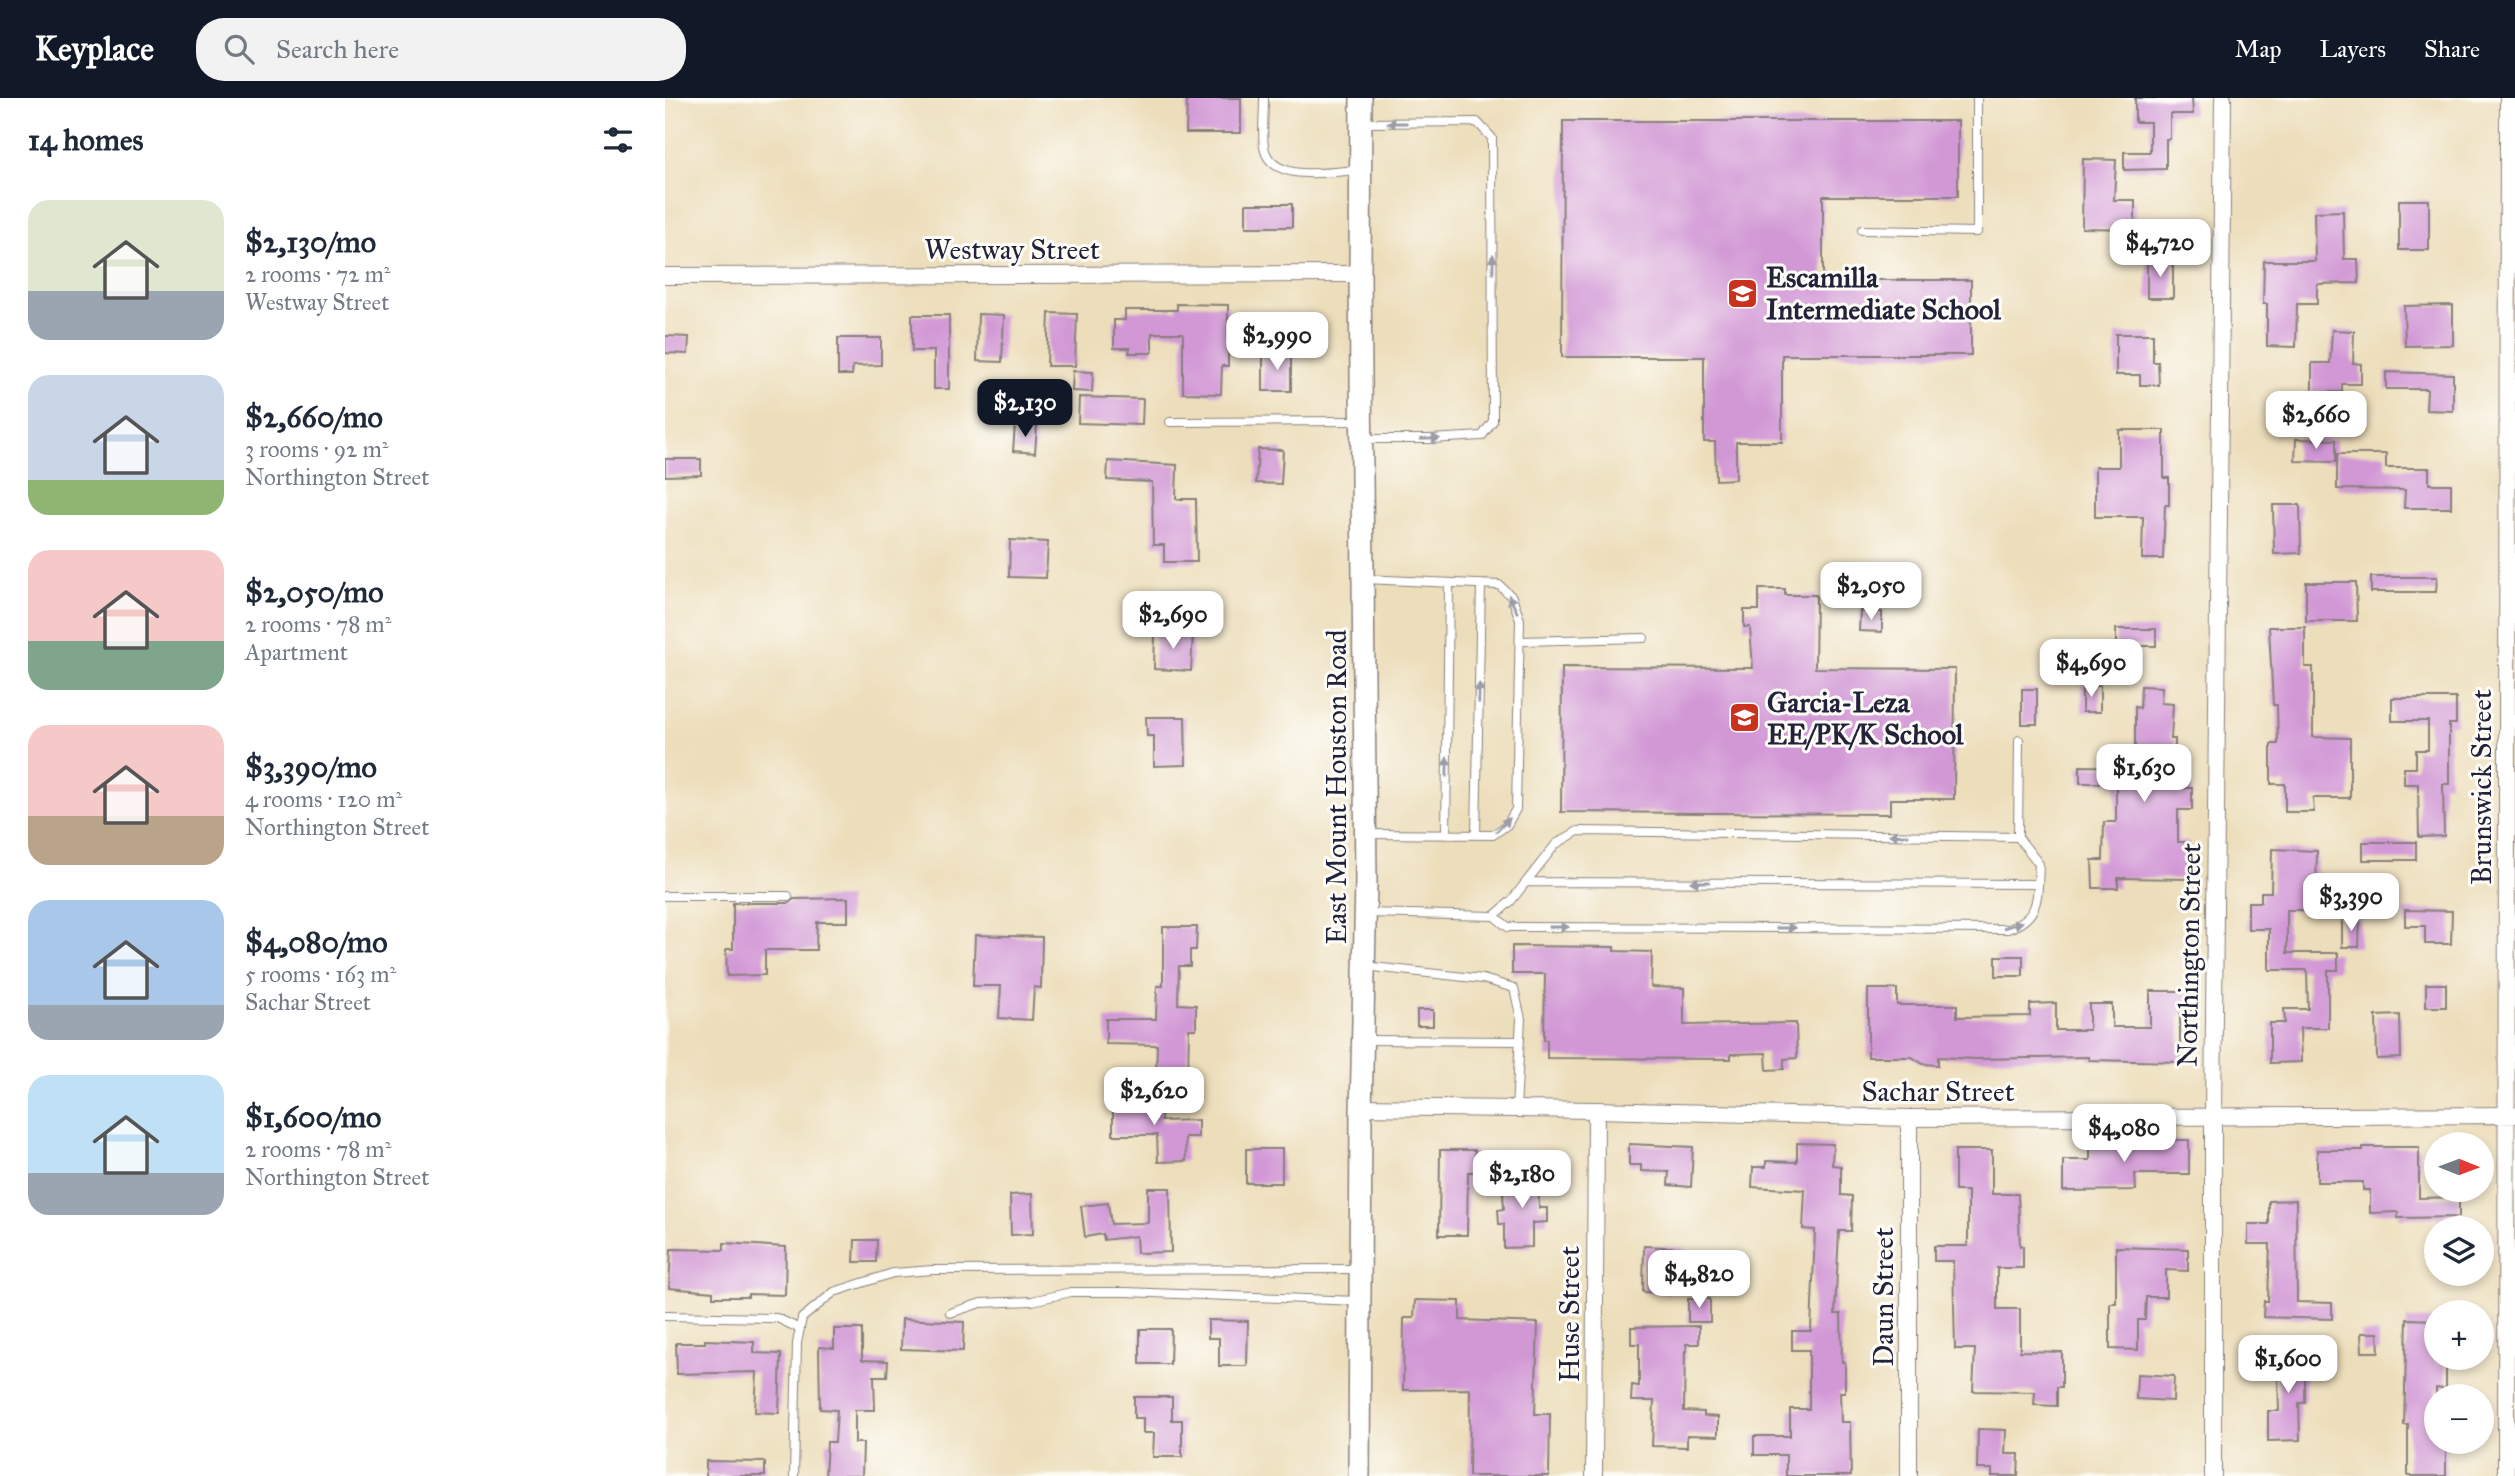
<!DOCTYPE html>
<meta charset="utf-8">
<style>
:root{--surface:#fff;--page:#f2f2f3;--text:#1f2937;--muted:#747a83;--accent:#111827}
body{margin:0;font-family:"IM FELL Great Primer",serif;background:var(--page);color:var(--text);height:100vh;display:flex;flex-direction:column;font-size:26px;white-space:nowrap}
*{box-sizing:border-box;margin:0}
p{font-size:23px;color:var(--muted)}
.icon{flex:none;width:38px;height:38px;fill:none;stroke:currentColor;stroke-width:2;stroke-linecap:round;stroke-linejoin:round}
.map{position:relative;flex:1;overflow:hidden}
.sheet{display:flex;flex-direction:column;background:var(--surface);width:665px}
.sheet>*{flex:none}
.needle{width:46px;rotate:91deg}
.buttons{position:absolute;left:1759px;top:1034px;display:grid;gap:14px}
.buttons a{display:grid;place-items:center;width:70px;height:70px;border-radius:50%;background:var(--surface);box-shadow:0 4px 10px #0003;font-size:35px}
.price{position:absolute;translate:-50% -60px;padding:0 16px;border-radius:14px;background:#fff;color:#222;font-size:23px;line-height:46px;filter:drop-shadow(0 2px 4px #0008)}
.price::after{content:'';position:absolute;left:50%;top:42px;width:21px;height:16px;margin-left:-10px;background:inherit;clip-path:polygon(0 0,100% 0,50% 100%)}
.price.active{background:var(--accent);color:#fff}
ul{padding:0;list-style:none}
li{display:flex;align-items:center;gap:21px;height:175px;padding:0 28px}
li span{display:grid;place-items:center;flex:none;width:196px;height:140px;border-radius:21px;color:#555}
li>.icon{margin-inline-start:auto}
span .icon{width:84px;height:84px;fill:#fffc;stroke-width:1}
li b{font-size:30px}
h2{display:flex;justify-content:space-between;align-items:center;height:84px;padding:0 28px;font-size:30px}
header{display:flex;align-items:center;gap:42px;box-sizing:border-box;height:98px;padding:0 35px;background:var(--accent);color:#fff}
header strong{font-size:33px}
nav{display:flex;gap:38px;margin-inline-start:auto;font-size:24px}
.search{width:490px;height:63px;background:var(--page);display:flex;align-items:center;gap:18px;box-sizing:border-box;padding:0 24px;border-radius:28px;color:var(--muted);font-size:26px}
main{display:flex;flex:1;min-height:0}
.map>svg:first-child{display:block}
.building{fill:#d298d6}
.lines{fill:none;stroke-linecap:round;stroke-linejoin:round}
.service-casing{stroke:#88807b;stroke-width:10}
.minor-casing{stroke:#88807b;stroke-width:18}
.secondary-casing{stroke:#88807b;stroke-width:24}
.service{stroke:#fff;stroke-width:8}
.minor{stroke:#fff;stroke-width:16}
.secondary{stroke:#fff;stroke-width:21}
.oneway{fill:#9c9ca7}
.labels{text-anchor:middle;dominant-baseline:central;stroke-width:6;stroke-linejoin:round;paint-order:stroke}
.street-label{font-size:28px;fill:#22223b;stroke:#fdfcf7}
.poi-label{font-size:28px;font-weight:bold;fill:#22223b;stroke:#fdfcf7;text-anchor:start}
</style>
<header>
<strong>Keyplace</strong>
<div class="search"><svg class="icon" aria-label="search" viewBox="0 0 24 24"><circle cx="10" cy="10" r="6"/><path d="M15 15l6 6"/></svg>Search here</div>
<nav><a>Map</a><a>Layers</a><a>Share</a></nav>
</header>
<main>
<section class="sheet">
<h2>14 homes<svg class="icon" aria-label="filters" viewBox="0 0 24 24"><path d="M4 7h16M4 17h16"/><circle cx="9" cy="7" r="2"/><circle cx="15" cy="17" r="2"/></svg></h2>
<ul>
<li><span style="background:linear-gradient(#dfe7d0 65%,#9aa5b1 0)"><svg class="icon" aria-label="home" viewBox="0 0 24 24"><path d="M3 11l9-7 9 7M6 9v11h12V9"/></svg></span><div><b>$2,130/mo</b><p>2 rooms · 72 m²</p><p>Westway Street</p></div></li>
<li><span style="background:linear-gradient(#c9d6e8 75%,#8fb573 0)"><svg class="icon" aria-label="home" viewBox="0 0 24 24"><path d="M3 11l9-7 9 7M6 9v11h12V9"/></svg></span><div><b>$2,660/mo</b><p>3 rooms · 92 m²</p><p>Northington Street</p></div></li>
<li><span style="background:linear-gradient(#f6c9c9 65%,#7fa58c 0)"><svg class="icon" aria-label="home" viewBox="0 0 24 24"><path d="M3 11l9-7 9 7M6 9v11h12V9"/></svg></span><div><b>$2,050/mo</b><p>2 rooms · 78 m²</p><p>Apartment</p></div></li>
<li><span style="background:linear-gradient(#f6c9c9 65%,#b9a48a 0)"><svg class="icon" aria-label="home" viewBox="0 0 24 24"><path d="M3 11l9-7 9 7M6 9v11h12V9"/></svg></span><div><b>$3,390/mo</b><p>4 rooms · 120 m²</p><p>Northington Street</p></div></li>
<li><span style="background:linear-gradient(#a9c7e8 75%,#9aa5b1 0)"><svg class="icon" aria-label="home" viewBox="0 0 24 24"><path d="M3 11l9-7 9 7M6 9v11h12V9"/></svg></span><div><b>$4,080/mo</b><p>5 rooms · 163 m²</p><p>Sachar Street</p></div></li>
<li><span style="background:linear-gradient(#bfe0f5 70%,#9aa5b1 0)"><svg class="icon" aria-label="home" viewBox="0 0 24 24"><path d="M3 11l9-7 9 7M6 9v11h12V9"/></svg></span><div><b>$1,600/mo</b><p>2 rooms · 78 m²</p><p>Northington Street</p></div></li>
</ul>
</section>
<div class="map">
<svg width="1850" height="1378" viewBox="0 0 1850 1378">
<rect width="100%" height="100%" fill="#fdfcf7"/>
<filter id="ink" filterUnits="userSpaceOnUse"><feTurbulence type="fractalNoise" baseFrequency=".0143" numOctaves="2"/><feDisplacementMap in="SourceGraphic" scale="14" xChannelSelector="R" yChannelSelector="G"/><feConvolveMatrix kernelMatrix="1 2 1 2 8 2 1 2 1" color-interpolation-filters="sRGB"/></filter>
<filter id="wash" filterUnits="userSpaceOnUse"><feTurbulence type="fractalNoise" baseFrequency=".00686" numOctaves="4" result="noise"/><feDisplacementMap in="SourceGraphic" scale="28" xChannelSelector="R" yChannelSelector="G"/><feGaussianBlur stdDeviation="1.57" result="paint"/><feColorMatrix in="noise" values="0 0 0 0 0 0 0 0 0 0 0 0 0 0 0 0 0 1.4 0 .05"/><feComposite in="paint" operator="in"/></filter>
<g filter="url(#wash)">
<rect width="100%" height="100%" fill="#eddebb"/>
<g id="blocks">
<path class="building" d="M522,0H576V35H521Z
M1470,0H1527L1528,16H1505V41H1501V71L1459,72V54H1485V24H1470Z
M898,23H1293V98H1158V182H1306V257H1117V344H1071V381L1051,382L1050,344H1039V259H897Z
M1418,61L1451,62L1449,102H1470V131L1417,130Z
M1734,102H1764V152H1734Z
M581,106H627V129H581Z
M1678,113L1679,161H1693L1694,185L1652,186V206H1632L1631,249L1602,248V206H1598L1599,163H1650L1649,114Z
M1508,162V200H1482V163Z
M512,206L563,207V268H557L556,296L518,295V235H487V255H464L465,250H449V222H460V212H512Z
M1788,207V247L1740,248L1739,208Z
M384,215L412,216L410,268H382Z
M313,216L339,217L337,264L312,263Z
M247,217H284V291H269V253H247Z
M1667,232L1689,233L1688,265L1696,266V286H1677V294H1647V265H1665Z
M1451,236H1488V264H1493L1494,287H1475V277H1451Z
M0,238L24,239L23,256L0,255Z
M173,240H216V267L188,268L187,277H173Z
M626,255V293H598V256Z
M408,273L428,274L427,294L407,293Z
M1721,274L1788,276V313L1761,312L1762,291H1721Z
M414,299L478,301L477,327L413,325Z
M350,327L372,328L370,355L348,353Z
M1454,332H1499V380H1504V407H1500L1498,461H1477L1478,419H1430V369H1454Z
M1631,341L1671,342V364L1630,363Z
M593,351L618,352L616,386L591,385Z
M1672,356H1721V370H1764V386H1786V410H1739L1740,392L1672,391Z
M0,361H36V377L0,378Z
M443,363L512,367L511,401H531L532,464H499V447H488L487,384L442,382Z
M1608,407H1635L1636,455L1609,456Z
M345,442L383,444L381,480L344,479Z
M1706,479H1772L1771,494H1706Z
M1641,484H1691L1692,523H1641Z
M1094,491H1120V497H1151L1150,570L1290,571L1289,701H1225V716L896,714L897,569L1088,570L1085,529H1079V512H1094Z
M1195,513L1217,514V534L1194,533Z
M1604,529H1640V569H1648V639L1685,640V700H1648L1649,714H1620V686H1606V646H1613L1612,607H1608Z
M1451,531H1491V548H1451Z
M490,533L528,535L526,573L489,571Z
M1417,588H1435V614H1417Z
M1476,588L1497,589L1496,605L1508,606L1506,641H1510L1509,690H1527V712H1513V744H1524V781L1453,780V790H1428L1427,762H1438L1439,724H1451V685H1415V668L1470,669V609L1475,610Z
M1357,591H1372V626H1357Z
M1727,600H1791V626H1784V686H1778L1779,738L1754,739L1753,686H1739V670H1751V652H1763V623H1727Z
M481,619H520L521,667L489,668V638H482Z
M1698,744H1751V762H1698Z
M1607,751L1652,753L1651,794H1679V812H1622V855H1673V872H1663V930H1635L1636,964L1605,965V925H1620L1619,911H1643L1642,872H1604V831H1583V804H1596V794H1606Z
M183,800V824H152L151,852H100V877L62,878L61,851H68V805H123L129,801Z
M1740,812L1787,813L1786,846H1760V828H1740Z
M1677,821H1695L1694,849H1677Z
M498,829H532L531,852H525V868H514L513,906L531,907V931H524L523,978H491L492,947L441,946V921H491L492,888H498Z
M310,837L377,839L376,890L369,889L367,922L334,920L336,888H308Z
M847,848L949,849V853L987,854L986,889L1019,890V927L1131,925L1132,960L1119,961V971L1102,972L1101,955L1066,956V961L882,960V942H879L880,876H847Z
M1331,858H1358V878H1331Z
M1761,886H1781V909H1761Z
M1203,891H1232V907H1292V919L1365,918V906L1391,905V932H1424V906H1447V929H1485V893H1526V916H1515V964L1424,962V959L1312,961L1273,959V967L1258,966L1247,959H1203Z
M752,912H768V928H752Z
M1735,917L1736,960L1712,961L1711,918Z
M448,1002H497L496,1023L533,1022V1039H520L521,1063L493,1064L492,1037H448Z
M1444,1037V1046H1495V1042H1524V1076H1470L1471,1092L1398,1093V1062H1425V1038Z
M1132,1045L1168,1046L1167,1067L1176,1068V1097L1187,1098L1186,1133H1174L1170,1216H1176L1177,1264H1180V1294H1175L1176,1324H1185L1186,1378H1121V1357H1089V1338H1125V1311H1144V1252H1127V1233H1146L1150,1132L1138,1131L1140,1092L1087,1089L1088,1069H1101V1063L1132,1064Z
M964,1046L1028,1049L1026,1089L1003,1087L1004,1074L976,1073V1067H964Z
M1698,1049H1754V1100L1794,1099V1119L1733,1120V1114L1705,1115V1092H1698V1084H1652V1052H1698Z
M581,1051H617V1085H581Z
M775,1052H810V1074H803L802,1137H774Z
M1290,1052H1327V1096H1353L1355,1148H1358V1170H1332V1211H1355V1253L1397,1254V1289H1392V1308L1369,1307L1370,1294L1308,1293L1310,1251H1290L1288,1163H1269V1148H1303V1093H1290Z
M853,1069H873L874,1110H882V1124L867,1125V1149L839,1150V1126H834L833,1112L839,1111L838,1095H853Z
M483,1090H505L506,1154L472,1155L471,1138L439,1142L438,1136L420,1139L416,1108L443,1105L446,1126L483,1125Z
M367,1096L368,1136L346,1137L345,1097Z
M1631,1102L1632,1204L1667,1205V1221L1598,1219L1599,1203H1603L1605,1146H1583V1126H1604V1103Z
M190,1142H212L211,1164H189Z
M59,1145L121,1149L120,1197L83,1196V1199H48V1194L4,1190L6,1151L59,1152Z
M979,1148L1020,1150V1167H1006L1005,1195L978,1194Z
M1451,1149L1523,1151V1173L1501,1172V1199H1481L1480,1222H1473V1252L1445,1251V1205H1451Z
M1023,1201H1045V1224H1023Z
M750,1202L795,1203V1222L873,1225L870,1316H885L884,1378H804L805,1291L738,1292L739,1220H749Z
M237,1221L299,1224L298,1253L236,1251Z
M1742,1221L1771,1222V1265L1781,1266V1291L1771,1290V1344H1781V1378H1743V1327H1739Z
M543,1222L583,1223L582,1268H554V1240H543Z
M1034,1228V1246H1021L1022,1253H1020L1019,1313L1039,1314V1318L1053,1319V1338L1022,1337V1349L987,1348L989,1303H966L967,1287L974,1288V1246H966V1229Z
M169,1231H197V1262L223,1263L222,1278H209L210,1312H190V1345H198L197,1378H160L162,1344H170L172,1312L155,1311L154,1249L169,1250Z
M475,1231H506L505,1266H475Z
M1696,1235H1713L1714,1254H1697Z
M40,1242L89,1244V1255L116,1256L114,1315L90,1314L92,1274L12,1276L11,1245H40Z
M1598,1259H1648V1276H1640V1305H1634L1635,1342L1603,1343V1313H1614L1613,1276H1597Z
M1472,1276L1509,1278L1508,1303L1471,1301Z
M469,1299H507V1322H517V1359H488L489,1335H478V1320H469Z
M1313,1331L1341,1332L1340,1356H1354L1353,1378H1327V1371H1312Z
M41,1363L100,1364V1378H41Z"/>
</g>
</g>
<g filter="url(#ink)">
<use href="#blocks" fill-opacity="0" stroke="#88807b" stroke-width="2"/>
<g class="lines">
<defs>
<path id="service" d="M599,0C599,16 597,34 599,49C606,87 668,73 695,72
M1197,132L1312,134V0
M505,324L694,323
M697,341H766L817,338L828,323L827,40L812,24L699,25
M699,481L834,487L847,499L855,522L851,711L842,727L828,737L701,736
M855,543L979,540
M781,737L784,485
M811,737L816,486
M1353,739L1354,642
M861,784L1373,786
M0,798H123
M701,815L829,818L843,829L1343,831C1377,819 1372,797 1374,766L1353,739L913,733L891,746L846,803L829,818
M699,868L818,881L849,890L856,921L851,1011
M700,942L854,943
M285,1215L316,1205L367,1203L406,1194H461L692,1203
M0,1218L106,1220H112L135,1231
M129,1378L132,1245L137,1220L169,1194L228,1175L268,1172L695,1171"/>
<path id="minor" d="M0,178L695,176
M696,1009L931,1012L1244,1020L1850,1017
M929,1378L931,1012
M1244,1378V1020
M1548,1378V1019L1558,0
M1841,1378L1843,0"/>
<path id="secondary" d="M694,1378L696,1016L701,783L695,176L696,0"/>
</defs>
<use href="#service" class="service-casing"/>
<use href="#minor" class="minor-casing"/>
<use href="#secondary" class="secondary-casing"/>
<use href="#service" class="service"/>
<use href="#minor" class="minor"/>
<use href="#secondary" class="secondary"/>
</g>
<defs><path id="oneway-solid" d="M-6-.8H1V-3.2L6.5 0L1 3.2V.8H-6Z" transform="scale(1.75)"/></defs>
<g class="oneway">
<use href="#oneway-solid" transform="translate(732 25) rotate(180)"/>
<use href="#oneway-solid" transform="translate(828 166) rotate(-90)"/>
<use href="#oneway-solid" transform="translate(765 341) rotate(-2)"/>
<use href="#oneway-solid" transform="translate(848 506) rotate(-116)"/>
<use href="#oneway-solid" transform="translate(814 595) rotate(-89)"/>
<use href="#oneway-solid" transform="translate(782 669) rotate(-89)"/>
<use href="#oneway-solid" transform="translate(838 727) rotate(-45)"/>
<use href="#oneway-solid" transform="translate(1234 737) rotate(-179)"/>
<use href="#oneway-solid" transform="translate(1035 784) rotate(-180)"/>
<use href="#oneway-solid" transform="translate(1348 827) rotate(-17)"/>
<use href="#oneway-solid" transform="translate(894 829)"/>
<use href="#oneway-solid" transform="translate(1121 830)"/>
</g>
</g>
<defs>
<symbol id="school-square" viewBox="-11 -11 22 22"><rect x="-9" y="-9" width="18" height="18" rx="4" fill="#c8321e" stroke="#fdfcf7"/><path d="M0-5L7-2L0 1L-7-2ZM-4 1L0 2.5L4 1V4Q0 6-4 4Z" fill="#fff"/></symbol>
</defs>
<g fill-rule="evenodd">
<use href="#school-square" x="1060" y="178" width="35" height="35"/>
<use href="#school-square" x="1062" y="602" width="35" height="35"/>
</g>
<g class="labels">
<g class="street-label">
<text x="347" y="151">Westway Street</text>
<text transform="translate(671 689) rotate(-90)">East Mount Houston Road</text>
<text transform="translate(1816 689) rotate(-90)">Brunswick Street</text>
<text transform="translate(1524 857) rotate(-89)">Northington Street</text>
<text x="1273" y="993">Sachar Street</text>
<text transform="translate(1218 1199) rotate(-90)">Daun Street</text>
<text transform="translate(904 1216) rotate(-90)">Huse Street</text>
</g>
<g class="poi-label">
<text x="1101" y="179">Escamilla<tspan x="1101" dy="32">Intermediate School</tspan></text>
<text x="1102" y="604">Garcia-Leza<tspan x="1102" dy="32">EE/PK/K School</tspan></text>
</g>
</g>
</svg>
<div class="buttons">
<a><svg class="needle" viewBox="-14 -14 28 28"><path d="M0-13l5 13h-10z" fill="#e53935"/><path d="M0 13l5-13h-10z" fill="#747a83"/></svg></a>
<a><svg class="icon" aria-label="layers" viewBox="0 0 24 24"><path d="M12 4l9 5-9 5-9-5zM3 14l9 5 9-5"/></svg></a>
<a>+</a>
<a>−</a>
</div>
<b class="price" style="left:1495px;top:181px">$4,720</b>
<b class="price" style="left:612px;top:274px">$2,990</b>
<b class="price active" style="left:360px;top:341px">$2,130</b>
<b class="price" style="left:1651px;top:353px">$2,660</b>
<b class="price" style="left:1206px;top:524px">$2,050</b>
<b class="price" style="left:508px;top:553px">$2,690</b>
<b class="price" style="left:1426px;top:601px">$4,690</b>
<b class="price" style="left:1479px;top:706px">$1,630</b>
<b class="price" style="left:1686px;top:835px">$3,390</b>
<b class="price" style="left:489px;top:1029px">$2,620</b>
<b class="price" style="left:1459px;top:1066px">$4,080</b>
<b class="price" style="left:857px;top:1112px">$2,180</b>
<b class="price" style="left:1034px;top:1212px">$4,820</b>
<b class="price" style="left:1623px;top:1297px">$1,600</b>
</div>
</main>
